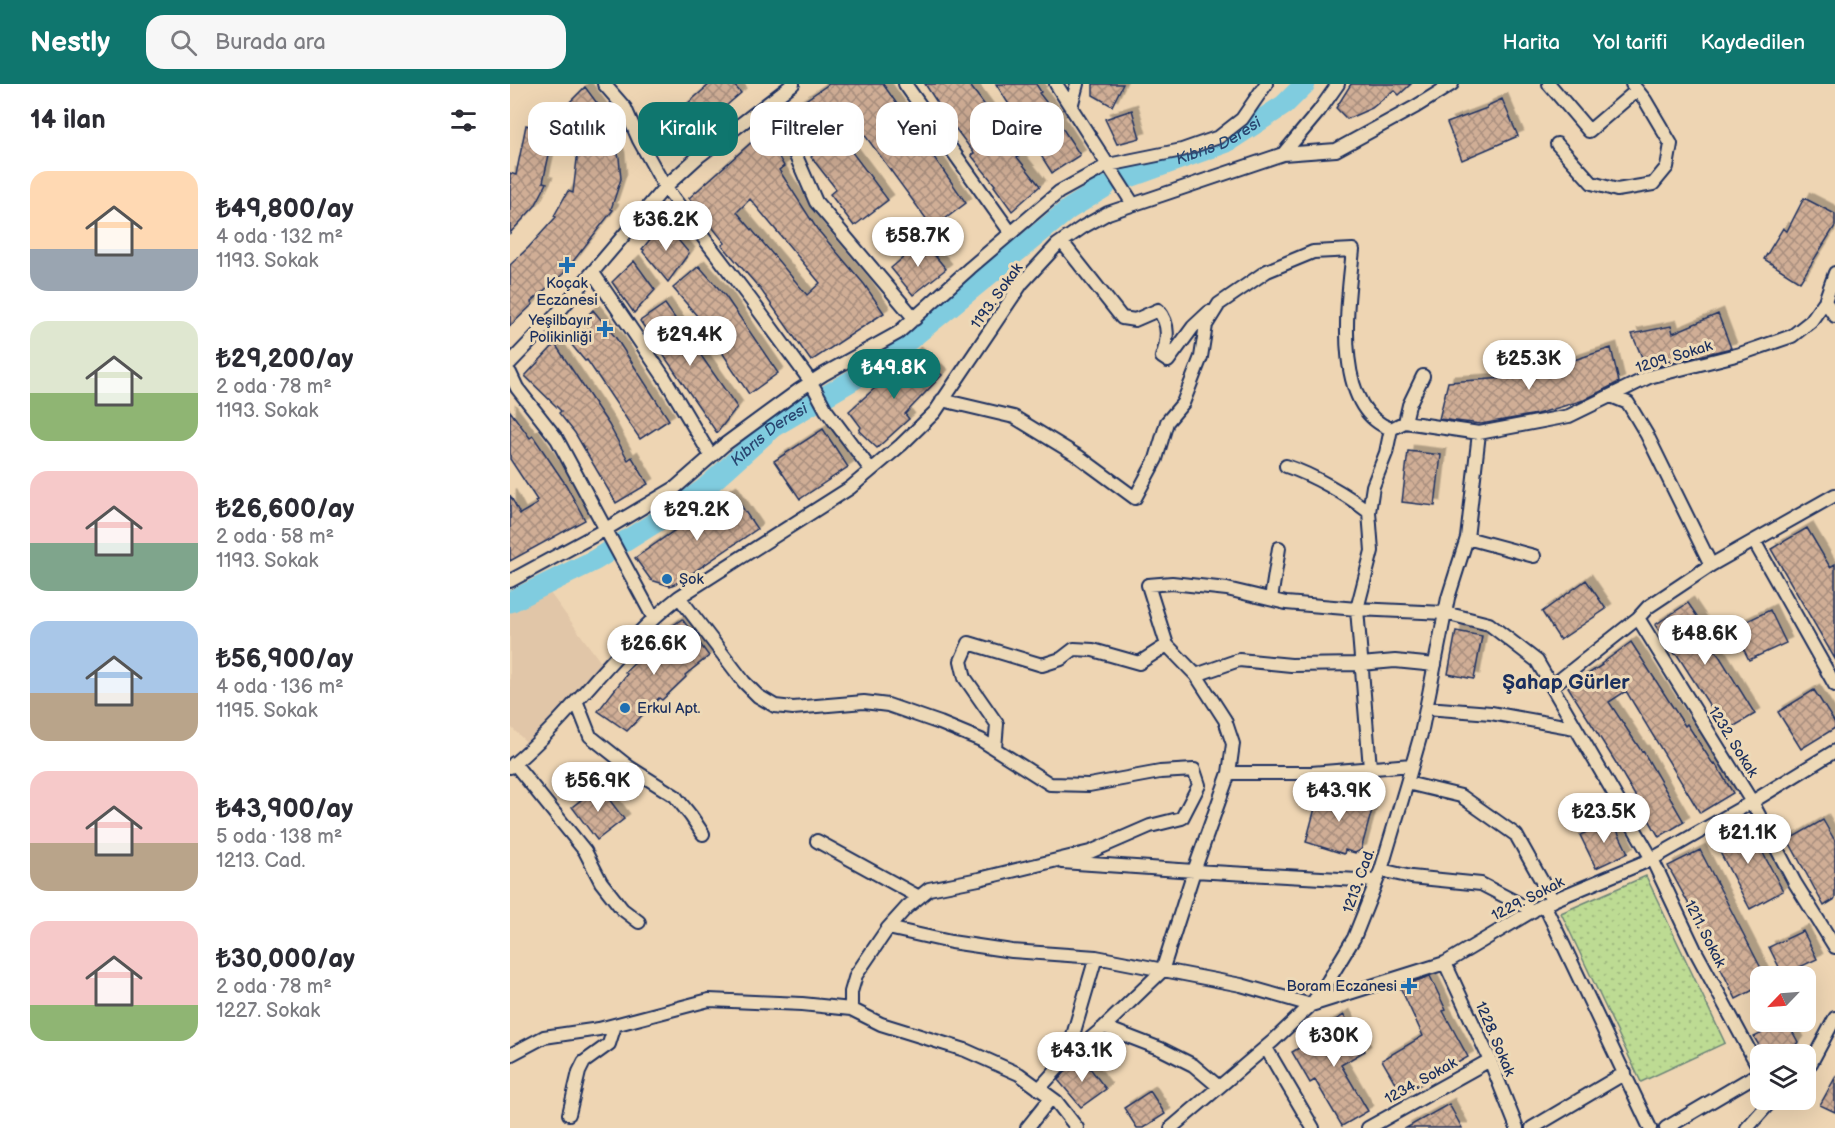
<!DOCTYPE html>
<html lang="tr">
<meta charset="utf-8">
<style>
:root{--surface:#fff;--page:#f7f7f7;--text:#2b2b33;--muted:#7c7c81;--accent:#0f766e}
body{margin:0;font-family:"Balsamiq Sans",sans-serif;background:var(--page);color:var(--text);height:100vh;display:flex;flex-direction:column;font-size:22px;white-space:nowrap}
*{box-sizing:border-box;margin:0}
p{font-size:20px;color:var(--muted)}
.icon{flex:none;width:33px;height:33px;fill:none;stroke:currentColor;stroke-width:2;stroke-linecap:round;stroke-linejoin:round}
.map{position:relative;flex:1;overflow:hidden}
.side{display:flex;flex-direction:column;background:var(--surface);width:510px}
.side>*{flex:none}
.top-card{position:absolute;left:18px;top:18px;width:570px;height:54px;display:flex;gap:12px}
.needle{width:39px;rotate:245deg}
.buttons{position:absolute;left:1240px;top:882px;display:grid;gap:12px}
.buttons a{display:grid;place-items:center;width:66px;height:66px;border-radius:12px;background:var(--surface);box-shadow:0 6px 24px #0002;font-size:30px}
.price{position:absolute;translate:-50% -51px;padding:0 14px;border-radius:21px;background:#fff;color:#222;font-size:20px;line-height:39px;filter:drop-shadow(0 2px 3px #0008)}
.price::after{content:'';position:absolute;left:50%;top:36px;width:18px;height:14px;margin-left:-9px;background:inherit;clip-path:polygon(0 0,100% 0,50% 100%)}
.price.selected{background:var(--accent);color:#fff}
ul{padding:0;list-style:none}
li{display:flex;align-items:center;gap:18px;height:150px;padding:0 30px}
li span{display:grid;place-items:center;flex:none;width:168px;height:120px;border-radius:18px;color:#555}
li>.icon{margin-inline-start:auto}
span .icon{width:72px;height:72px;fill:#fffc;stroke-width:1}
li b{font-size:26px}
h2{display:flex;justify-content:space-between;align-items:center;height:72px;padding:0 30px;font-size:26px}
.pill{padding:0 21px;border-radius:18px;background:var(--surface);box-shadow:0 6px 24px #0002;font-size:21px;line-height:54px}
.pill.selected{background:var(--accent);color:#fff}
header{display:flex;align-items:center;gap:36px;box-sizing:border-box;height:84px;padding:0 30px;background:var(--accent);color:#fff}
header strong{font-size:28px}
nav{display:flex;gap:33px;margin-inline-start:auto;font-size:21px}
.search{width:420px;height:54px;background:var(--page);display:flex;align-items:center;gap:15px;box-sizing:border-box;padding:0 21px;border-radius:18px;color:var(--muted);font-size:22px}
main{display:flex;flex:1;min-height:0}
.map>svg:first-child{display:block}
.built{fill:#e1c6a8}
.park{fill:url(#park-dots);stroke:#6c8578;stroke-width:1.5}
.lines{fill:none;stroke-linecap:round;stroke-linejoin:round}
.river{stroke:#80ccdf;stroke-width:21}
.building{fill:url(#building-cross-hatch);stroke:#1b2f5e;stroke-width:1.5;fill-rule:evenodd;filter:url(#shadow)}
.minor-casing{stroke:#1b2f5e;stroke-width:16}
.minor{stroke:#edd9b7;stroke-width:12}
.poi-dot{fill:#1f6fb2;stroke:#edd9b7;stroke-width:2}
.labels{text-anchor:middle;dominant-baseline:central;stroke-width:6;stroke-linejoin:round;paint-order:stroke}
.poi-label{font-size:15px;fill:#1b2f5e;stroke:#edd9b7;text-anchor:end}
.street-label{font-size:15px;fill:#1b2f5e;stroke:#edd9b7}
.water-label{font-size:16px;font-style:italic;fill:#2a4771;stroke:#edd9b7}
.district-label{font-size:21px;font-weight:bold;fill:#1b2f5e;stroke:#edd9b7}
</style>
<header>
<strong>Nestly</strong>
<div class="search"><svg class="icon" aria-label="search" viewBox="0 0 24 24"><circle cx="10" cy="10" r="6"/><path d="M15 15l6 6"/></svg>Burada ara</div>
<nav><a>Harita</a><a>Yol tarifi</a><a>Kaydedilen</a></nav>
</header>
<main>
<section class="side">
<h2>14 ilan<svg class="icon" aria-label="filters" viewBox="0 0 24 24"><path d="M4 7h16M4 17h16"/><circle cx="9" cy="7" r="2"/><circle cx="15" cy="17" r="2"/></svg></h2>
<ul>
<li><span style="background:linear-gradient(#ffd9b3 65%,#9aa5b1 0)"><svg class="icon" aria-label="home" viewBox="0 0 24 24"><path d="M3 11l9-7 9 7M6 9v11h12V9"/></svg></span><div><b>₺49,800/ay</b><p>4 oda · 132 m²</p><p>1193. Sokak</p></div></li>
<li><span style="background:linear-gradient(#dfe7d0 60%,#8fb573 0)"><svg class="icon" aria-label="home" viewBox="0 0 24 24"><path d="M3 11l9-7 9 7M6 9v11h12V9"/></svg></span><div><b>₺29,200/ay</b><p>2 oda · 78 m²</p><p>1193. Sokak</p></div></li>
<li><span style="background:linear-gradient(#f6c9c9 60%,#7fa58c 0)"><svg class="icon" aria-label="home" viewBox="0 0 24 24"><path d="M3 11l9-7 9 7M6 9v11h12V9"/></svg></span><div><b>₺26,600/ay</b><p>2 oda · 58 m²</p><p>1193. Sokak</p></div></li>
<li><span style="background:linear-gradient(#a9c7e8 60%,#b9a48a 0)"><svg class="icon" aria-label="home" viewBox="0 0 24 24"><path d="M3 11l9-7 9 7M6 9v11h12V9"/></svg></span><div><b>₺56,900/ay</b><p>4 oda · 136 m²</p><p>1195. Sokak</p></div></li>
<li><span style="background:linear-gradient(#f6c9c9 60%,#b9a48a 0)"><svg class="icon" aria-label="home" viewBox="0 0 24 24"><path d="M3 11l9-7 9 7M6 9v11h12V9"/></svg></span><div><b>₺43,900/ay</b><p>5 oda · 138 m²</p><p>1213. Cad.</p></div></li>
<li><span style="background:linear-gradient(#f6c9c9 70%,#8fb573 0)"><svg class="icon" aria-label="home" viewBox="0 0 24 24"><path d="M3 11l9-7 9 7M6 9v11h12V9"/></svg></span><div><b>₺30,000/ay</b><p>2 oda · 78 m²</p><p>1227. Sokak</p></div></li>
</ul>
</section>
<div class="map">
<svg width="1325" height="1044" viewBox="0 0 1325 1044">
<defs>
<pattern id="park-dots" width="8" height="8" patternUnits="userSpaceOnUse" patternTransform="scale(1.5)"><rect width="8" height="8" fill="#bddb93"/><path d="M2 2h.1M6 6h.1" fill="none" stroke="#a2bc81" stroke-width="1.8" stroke-linecap="round"/></pattern>
<pattern id="building-cross-hatch" width="8" height="8" patternUnits="userSpaceOnUse" patternTransform="scale(1.5)"><rect width="8" height="8" fill="#d0ae96"/><path d="M0 0l8 8M0 8l8-8" fill="none" stroke="#a88e7e"/></pattern>
<filter id="shadow"><feDropShadow dx="5.5" dy="-5.5" stdDeviation="0" flood-color="#0004"/></filter>
</defs>
<rect width="100%" height="100%" fill="#eed5b3"/>
<filter id="ink" filterUnits="userSpaceOnUse"><feTurbulence type="fractalNoise" baseFrequency=".0167" numOctaves="2"/><feDisplacementMap in="SourceGraphic" scale="12" xChannelSelector="R" yChannelSelector="G"/><feConvolveMatrix kernelMatrix="1 2 1 2 8 2 1 2 1" color-interpolation-filters="sRGB"/></filter>
<g filter="url(#ink)">
<path class="built" d="M40,509L92,580L17,659L0,642V527Z"/>
<path class="park" d="M1136,792L1215,959L1131,998L1051,829Z"/>
<g class="lines">
<g class="river">
<path id="s1" d="M611,96L717,58L774,21L795,0"/>
<path id="s2" d="M0,518L85,476L154,433L194,405L263,343L370,280L559,125L595,103"/>
</g>
</g>
<path class="building" d="M200,0H223L231,9L179,54L163,65L158,66L154,61L148,40L159,32L161,34Z
M319,0H373L456,119L423,144L340,31L323,43L378,116L344,142L320,110L326,105L301,73L304,70L295,57L281,26Z
M415,0H459L488,39L487,40L509,72L507,73L530,102L502,127L484,102L485,101L461,71L464,69L436,32Z
M486,0H526L531,8L529,9L551,37L549,39L570,71L542,89Z
M583,0H613L602,22L583,11Z
M841,0H901L889,11L884,6L862,24L837,35L826,24Z
M75,3L98,34L109,74L111,95L101,125L103,126L54,189L21,218L23,220L0,242V181L18,164L46,133L44,132L58,107L63,109L67,75L62,54L45,33Z
M992,15L1008,52L952,76L937,39L977,24V22Z
M622,26L630,54L607,60L595,35Z
M16,41L44,48L33,98L37,99L25,122L0,149V89L6,91Z
M254,47L274,82L269,86L307,145L354,200L374,229L301,277L251,206L212,161L215,159L179,114ZM240,115L310,199L297,211L227,128Z
M1294,114L1325,130V142L1290,198L1254,175L1273,144L1277,147Z
M154,139L179,169L158,198L133,168L134,166L132,165Z
M413,157L436,185L403,211L381,184Z
M124,177L145,206L124,229L102,198Z
M189,182L216,213L268,289L239,310L218,279H219L194,240L163,204Z
M155,220L227,323L207,349L130,237Z
M83,226L106,254L159,336L130,355L77,276L75,277L56,254Z
M1208,230L1221,264L1137,285L1122,250L1161,242L1163,249Z
M45,260L99,341L118,376L122,373L138,400L106,419L65,349L49,329L51,327L15,292Z
M1101,264L1109,298L1074,316L1027,330L971,340L929,335L938,298L996,294L1029,284L1030,287Z
M406,268L432,291L395,330L399,335L367,364L349,347L351,343L339,327Z
M0,327L20,354L23,352L56,401L75,436L0,477V411L10,430L27,420L25,417L27,416L0,375Z
M313,345L338,383L290,415L264,377Z
M898,367L931,371L925,422L892,418Z
M221,407L247,445L169,498L160,502L141,496L125,474Z
M1297,444L1320,483L1325,480V575L1261,465Z
M1076,496L1096,525L1050,556L1032,528Z
M1178,519L1198,548L1195,549L1245,630L1216,647L1166,569L1165,570L1145,541Z
M1260,526L1276,559L1239,576L1223,544Z
M172,535L199,572L175,591L176,593L152,616L149,614L117,647L88,627L117,590L115,588L156,550L155,547Z
M946,547L972,552L964,595L938,590Z
M1121,558L1175,642L1177,640L1203,680L1205,679L1223,709L1190,729L1116,607L1099,618L1132,668L1133,667L1174,738L1149,753L1106,679L1058,603L1092,581L1091,580Z
M1304,606L1325,639V644L1291,665L1268,628Z
M89,702L114,735L87,756L62,723Z
M810,705L863,722L851,766L845,769L835,766L834,770L796,758Z
M1102,736L1118,769L1086,784L1070,751Z
M1313,736L1325,757V815L1314,822L1278,756Z
M1236,737L1273,807L1240,825L1203,755Z
M1190,766L1255,892H1251V902L1226,915L1207,877L1209,876L1158,782Z
M1293,847L1307,875L1273,891L1259,863Z
M920,892L936,926L933,927L958,973L892,1011L872,976L913,952L890,903Z
M834,931L855,967L831,981L858,1027L832,1042L805,996L800,999L782,968L815,948L812,944Z
M1274,938H1277L1288,958L1279,970H1254L1244,953Z
M573,975L596,1005L571,1023L548,996L559,984Z
M1325,994V1028L1310,1021Z
M640,1007L655,1030L633,1044H627L614,1024Z
M939,1020L952,1044H896Z"/>
<g class="lines">
<defs>
<path id="minor" d="M94,0L115,24L129,56L155,103L241,216L301,298L316,326L361,386
M395,0L501,149
M546,0L623,120
M1039,0L1079,47L1127,6
M262,17L306,118L405,235
M561,23L567,0
M1047,60L1082,99L1107,106L1143,100L1157,83L1161,60L1135,16L1122,0
M773,70L809,27L828,0
M552,158L612,234L625,236L648,226C660,240 658,256 652,273L658,277L683,243L699,228
M83,189L154,293L201,372
M1315,217L1325,232
M0,279L46,231L155,103L188,73L283,0
M0,289L7,304L47,355L143,533
M1101,312L1118,319L1137,351L1201,481
M432,316L504,333L568,372L625,414L646,375L657,338L673,319L691,273L696,241L709,220L757,187L803,168L843,166C838,215 821,324 881,345
M895,338L899,321L913,292
M776,382C803,391 836,410 859,428
M957,454L969,349
M1244,457L1325,601
M0,497L96,445L165,404L214,361L289,306L314,290L388,249L460,184L549,108L598,81L672,66L709,53L732,35L756,0
M169,513L234,598L248,612L265,622L283,624L354,618L378,621L430,639L471,656L540,700L579,701L650,688L684,686L689,701L672,734L640,742L580,768L469,795L419,805L397,823L378,844L346,891L341,908V925
M761,515L769,464
M1128,534L1242,718L1285,799L1325,863
M686,591L729,576L781,581L851,580L885,577L925,581
M1042,602L1128,534L1138,523L1201,481L1325,411
M67,619L80,652L119,683L165,712L181,732L193,750
M916,624L981,629L1065,644
M485,664L487,640L455,594L451,577L459,559L532,581L551,575L564,565L583,566L629,579L657,561
M4,679L75,767L91,798L112,825L129,838
M0,683C62,632 106,562 169,513L340,404L391,361L425,328L512,199L547,161L573,143L598,129L773,70L826,66L905,23L942,0
M860,684L847,525L862,467L859,428L863,402L876,369L881,345L895,338L969,349L1059,332L1139,293L1230,270L1282,252L1301,237L1315,217L1325,189
M719,689H801L902,681
M897,699L951,712L1006,751L1043,817
M307,757L409,813
M552,778L684,787L866,797
M871,786L901,793L971,800L1023,827
M1034,820L1140,1044
M378,844L441,858L502,867L586,873L731,901L801,921L935,879L1034,820L1142,775L1242,718L1325,667
M935,879L980,976L1007,1044
M594,943L651,965L683,981L709,1003
M756,964L803,1044
M0,971L34,953L89,945L199,916L292,920L341,925L371,940L455,966L509,990L546,1017L567,1044
M556,975L586,873
M1296,983L1301,979L1325,934
M529,1005L556,975L594,943L652,887L684,787L719,689L723,660L715,636L686,591L657,561L638,501L662,499L717,505L776,519L847,525L935,529L979,540L1027,577L1142,775L1185,866L1251,988
M59,1030L69,988L74,978L99,960L105,941
M517,1044L541,1014
M661,1044L763,957L801,921L818,897L844,854L871,786L897,699L911,650L938,514L957,454L1024,472
M858,1044L980,976
M1022,1044L1115,989
M1156,1044L1251,988
M1237,1044L1262,1016"/>
</defs>
<use href="#minor" class="minor-casing"/>
<use href="#minor" class="minor"/>
</g>
</g>
<g class="poi-dot">
<path d="M54 172h6v6h6v6h-6v6h-6v-6h-6v-6h6z"/>
<path d="M92 236h6v6h6v6h-6v6h-6v-6h-6v-6h6z"/>
<circle cx="157" cy="495" r="6"/>
<circle cx="115" cy="624" r="6"/>
<path d="M896 893h6v6h6v6h-6v6h-6v-6h-6v-6h6z"/>
</g>
<g class="labels">
<g class="poi-label">
<text x="57" y="199" text-anchor="middle">Koçak<tspan x="57" dy="17">Eczanesi</tspan></text>
<text x="82" y="236">Yeşilbayır<tspan x="82" dy="17">Polikinliği</tspan></text>
<text x="169" y="495" text-anchor="start">Şok</text>
<text x="127" y="624" text-anchor="start">Erkul Apt.</text>
<text x="887" y="902">Boram Eczanesi</text>
</g>
<g class="street-label">
<text transform="translate(487 212) rotate(-54)">1193. Sokak</text>
<text transform="translate(1164 273) rotate(-17)">1209. Sokak</text>
<text transform="translate(1223 658) rotate(58)">1232. Sokak</text>
<text transform="translate(849 797) rotate(-70)">1213. Cad.</text>
<text transform="translate(1018 815) rotate(-27)">1229. Sokak</text>
<text transform="translate(1195 850) rotate(63)">1211. Sokak</text>
<text transform="translate(985 955) rotate(67)">1228. Sokak</text>
<text transform="translate(911 997) rotate(-29)">1234. Sokak</text>
</g>
<g class="water-label">
<text stroke="none"><textPath href="#s1" startOffset="105">Kıbrıs Deresi</textPath></text>
<text stroke="none"><textPath href="#s2" startOffset="310">Kıbrıs Deresi</textPath></text>
</g>
<g class="district-label">
<text x="1056" y="598">Şahap Gürler</text>
</g>
</g>
</svg>
<div class="buttons">
<a><svg class="needle" viewBox="-14 -14 28 28"><path d="M0-13l5 13h-10z" fill="#e53935"/><path d="M0 13l5-13h-10z" fill="#7c7c81"/></svg></a>
<a><svg class="icon" aria-label="layers" viewBox="0 0 24 24"><path d="M12 4l9 5-9 5-9-5zM3 14l9 5 9-5"/></svg></a>
</div>
<b class="price" style="left:156px;top:168px">₺36.2K</b>
<b class="price" style="left:408px;top:184px">₺58.7K</b>
<b class="price" style="left:180px;top:283px">₺29.4K</b>
<b class="price" style="left:1019px;top:307px">₺25.3K</b>
<b class="price selected" style="left:384px;top:316px">₺49.8K</b>
<b class="price" style="left:187px;top:458px">₺29.2K</b>
<b class="price" style="left:1195px;top:582px">₺48.6K</b>
<b class="price" style="left:144px;top:592px">₺26.6K</b>
<b class="price" style="left:88px;top:729px">₺56.9K</b>
<b class="price" style="left:829px;top:739px">₺43.9K</b>
<b class="price" style="left:1094px;top:760px">₺23.5K</b>
<b class="price" style="left:1238px;top:781px">₺21.1K</b>
<b class="price" style="left:824px;top:984px">₺30K</b>
<b class="price" style="left:572px;top:999px">₺43.1K</b>
<div class="top-card">
<a class="pill">Satılık</a>
<a class="pill selected">Kiralık</a>
<a class="pill">Filtreler</a>
<a class="pill">Yeni</a>
<a class="pill">Daire</a>
</div>
</div>
</main>
